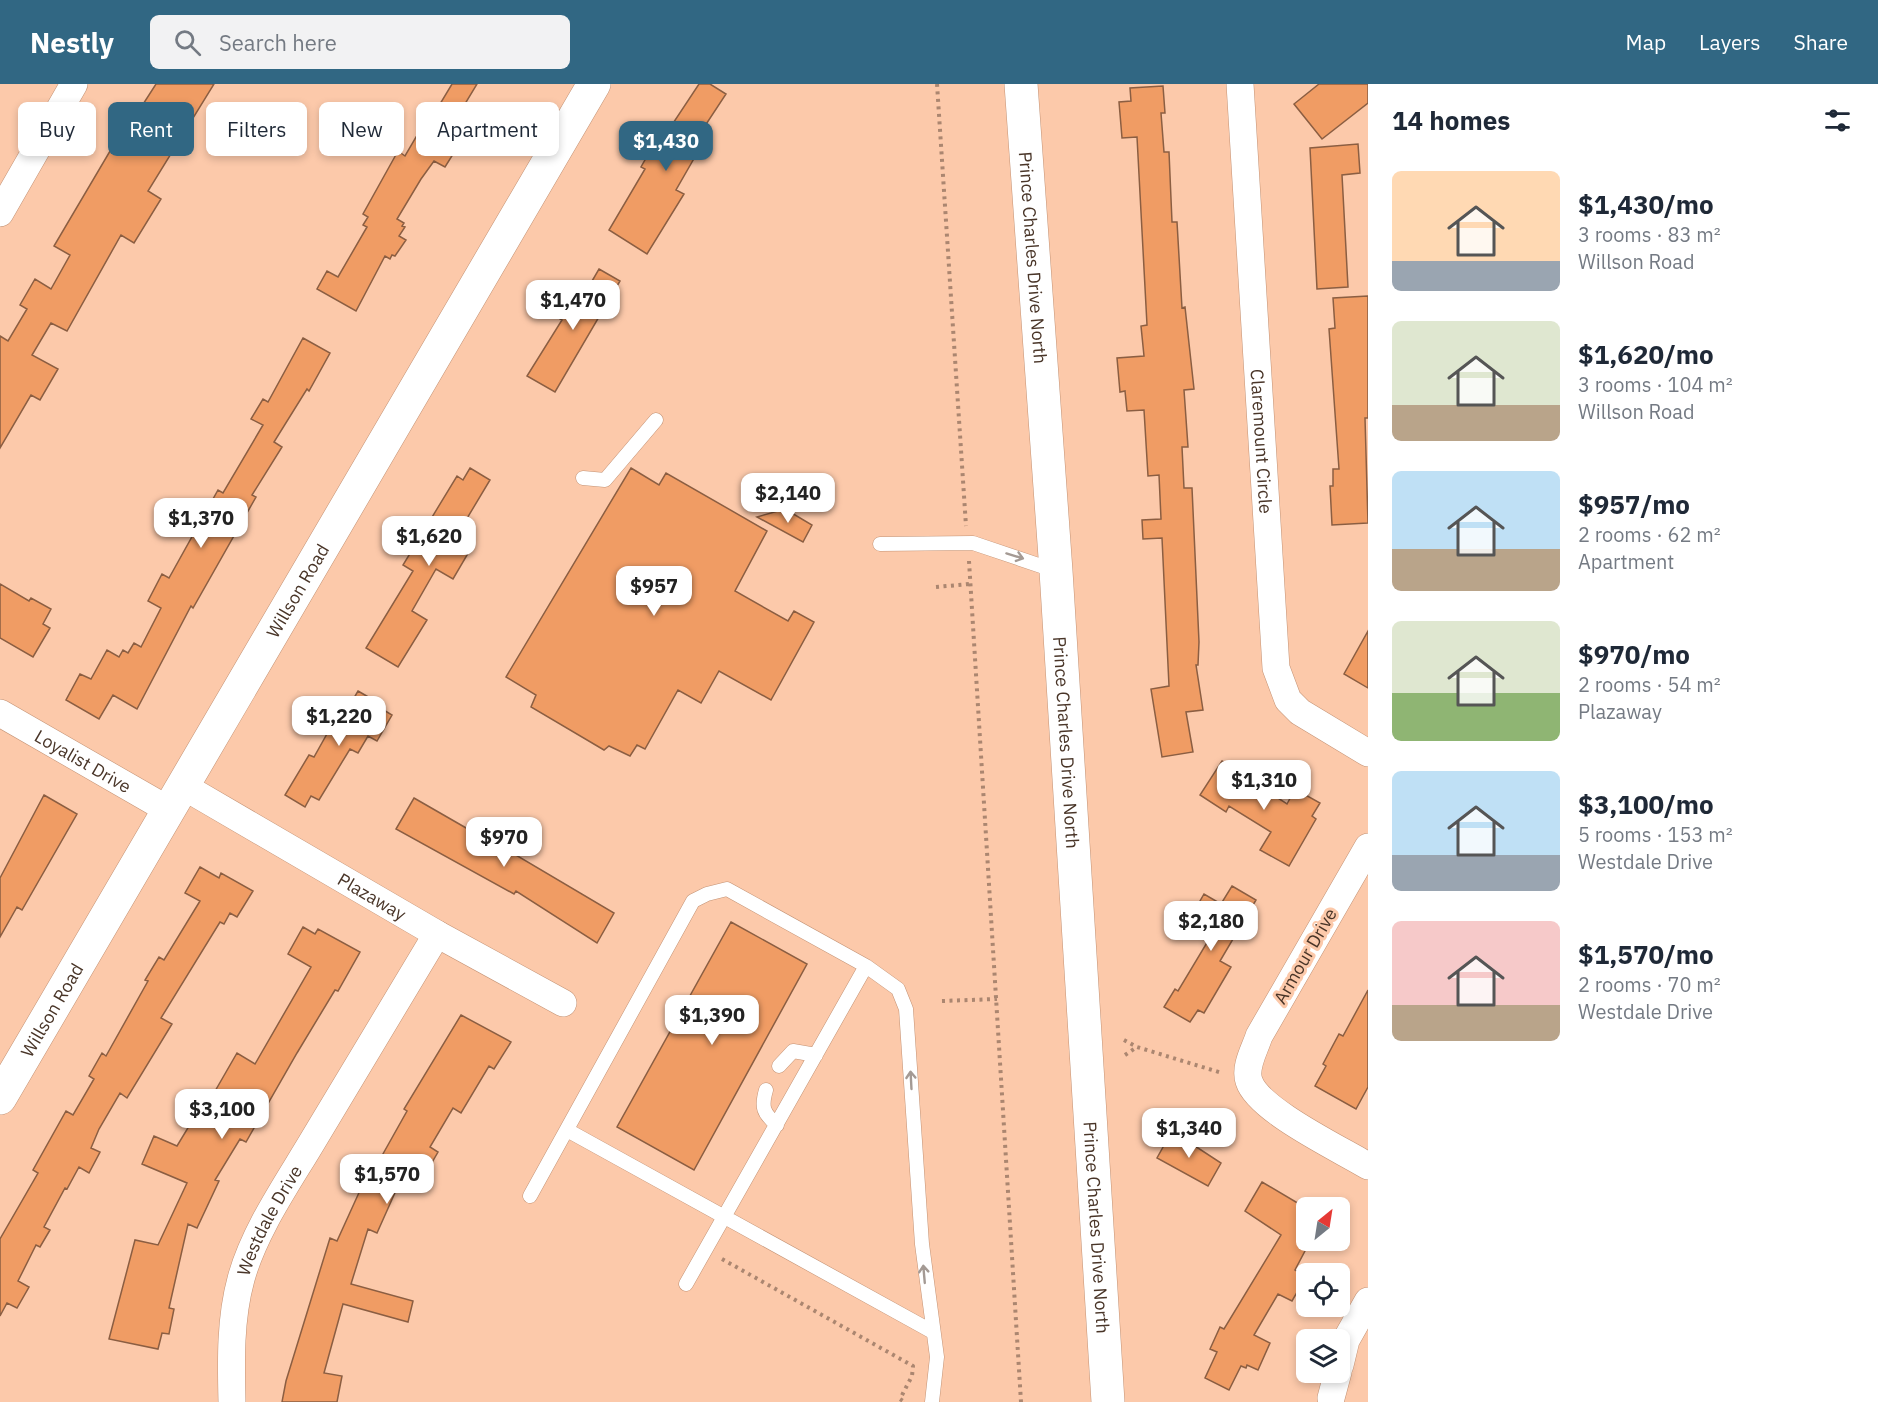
<!DOCTYPE html>
<meta charset="utf-8">
<style>
:root{--surface:#fff;--page:#f2f2f3;--text:#1f2937;--muted:#747a83;--accent:#316783}
body{margin:0;font-family:"IBM Plex Sans",sans-serif;background:var(--page);color:var(--text);height:100vh;display:flex;flex-direction:column;font-size:22px;white-space:nowrap}
*{box-sizing:border-box;margin:0}
p{font-size:20px;color:var(--muted)}
.icon{flex:none;width:33px;height:33px;fill:none;stroke:currentColor;stroke-width:2;stroke-linecap:round;stroke-linejoin:round}
.map{position:relative;flex:1;overflow:hidden}
.sheet{display:flex;flex-direction:column;background:var(--surface);width:510px}
.sheet>*{flex:none}
.banner{position:absolute;left:18px;top:18px;width:570px;height:54px;display:flex;gap:12px}
.needle{width:39px;rotate:30deg}
.tools{position:absolute;left:1296px;top:1113px;display:grid;gap:12px}
.tools a{display:grid;place-items:center;width:54px;height:54px;border-radius:9px;background:var(--surface);box-shadow:0 3px 9px #0003;font-size:30px}
.price{position:absolute;translate:-50% -51px;padding:0 14px;border-radius:12px;background:#fff;color:#222;font-size:20px;line-height:39px;filter:drop-shadow(0 2px 3px #0008)}
.price::after{content:'';position:absolute;left:50%;top:36px;width:18px;height:14px;margin-left:-9px;background:inherit;clip-path:polygon(0 0,100% 0,50% 100%)}
.price.current{background:var(--accent);color:#fff}
ul{padding:0;list-style:none}
li{display:flex;align-items:center;gap:18px;height:150px;padding:0 24px}
li span{display:grid;place-items:center;flex:none;width:168px;height:120px;border-radius:9px;color:#555}
li>.icon{margin-inline-start:auto}
span .icon{width:72px;height:72px;fill:#fffc;stroke-width:1}
li b{font-size:26px}
h2{display:flex;justify-content:space-between;align-items:center;height:72px;padding:0 24px;font-size:26px}
.pill{padding:0 21px;border-radius:9px;background:var(--surface);box-shadow:0 3px 9px #0003;font-size:21px;line-height:54px}
.pill.current{background:var(--accent);color:#fff}
header{display:flex;align-items:center;gap:36px;box-sizing:border-box;height:84px;padding:0 30px;background:var(--accent);color:#fff}
header strong{font-size:28px}
nav{display:flex;gap:33px;margin-inline-start:auto;font-size:21px}
.search{width:420px;height:54px;background:var(--page);display:flex;align-items:center;gap:15px;box-sizing:border-box;padding:0 21px;border-radius:9px;color:var(--muted);font-size:22px}
main{display:flex;flex:1;min-height:0}
.map>svg:first-child{display:block}
.building{fill:#f09c64;stroke:#8b5e42;stroke-width:1.5}
.lines{fill:none;stroke-linecap:round;stroke-linejoin:round}
.lane-casing{stroke:#c39274;stroke-width:15}
.street-casing{stroke:#c39274;stroke-width:28}
.secondary-casing{stroke:#c39274;stroke-width:34}
.path{stroke:#ab8670;stroke-width:4;stroke-dasharray:3 4.5;stroke-linecap:butt}
.lane{stroke:#fff;stroke-width:14}
.street{stroke:#fff;stroke-width:27}
.secondary{stroke:#fff;stroke-width:33}
.oneway{stroke:#a49a94}
.labels{text-anchor:middle;dominant-baseline:central;stroke-width:6;stroke-linejoin:round;paint-order:stroke}
.street-label{font-size:18px;fill:#493528;stroke:#fcc9aa}
</style>
<header>
<strong>Nestly</strong>
<div class="search"><svg class="icon" aria-label="search" viewBox="0 0 24 24"><circle cx="10" cy="10" r="6"/><path d="M15 15l6 6"/></svg>Search here</div>
<nav><a>Map</a><a>Layers</a><a>Share</a></nav>
</header>
<main>
<div class="map">
<svg width="1368" height="1318" viewBox="0 0 1368 1318">
<rect width="100%" height="100%" fill="#fcc9aa"/>
<path class="building" d="M156,0H214L148,107L161,115L134,159L121,151L67,247L51,239L32,271L58,285L40,316L31,311L0,364V252L8,257L27,225L20,221L35,195L51,205L70,171L54,162L136,23L140,25Z
M452,0H477L451,43L465,51L445,83L434,77L421,95L397,135L404,139L402,142L405,143L399,152L406,156L395,172L392,171L390,175L385,172L356,227L317,205L327,187L338,193L367,143L363,141L368,133L363,130L398,67L405,72L416,53L419,55Z
M699,0H710L726,10L693,60L700,64L676,106L684,110L647,170L609,146L645,85L641,83L658,53L662,56Z
M1319,0H1368V19L1322,55L1294,20Z
M1163,2L1165,29H1161L1164,68H1169L1172,138H1177L1182,224L1185,223L1194,305L1184,306L1188,363H1182L1184,404H1192L1199,558L1198,581H1196L1203,626L1186,628L1193,668L1162,673L1151,605L1169,602L1162,454L1143,455L1142,436L1161,435L1159,391L1148,392L1144,326L1127,327L1125,307L1120,308L1117,274L1144,272L1141,242L1147,241L1137,53L1122,54L1119,18L1131,17L1130,4Z
M1358,60L1360,89L1342,91L1348,203L1317,205L1310,64Z
M599,185L620,197L555,308L527,292L562,236L560,235L579,201L588,204Z
M1368,212V334H1365L1368,439L1332,441L1330,402H1333V385H1339L1329,245L1335,244L1333,214Z
M303,254L330,269L309,307L307,305L274,358L282,363L252,411L256,413L193,524L191,522L137,625L113,611L99,635L66,616L80,590L91,595L107,566L119,573L123,566L128,569L134,559L141,563L161,524L148,517L162,490L169,494L218,406L223,409L263,341L251,335L263,315L268,318Z
M470,384L490,396L454,456L470,466L453,495L436,485L412,527L427,536L398,583L366,564L413,487L403,481L457,392L463,396Z
M631,384L659,401L666,389L767,447L735,507L788,537L794,527L814,538L771,616L719,587L701,619L678,606L645,665L637,661L630,672L609,662L604,666L531,623L536,611L506,593Z
M785,425L812,441L803,458L757,433Z
M0,500L29,517L31,514L51,525L43,540L50,544L33,573L0,554Z
M1368,547V604L1344,590Z
M358,607L384,622L382,625L392,631L377,657L368,652L358,669L350,665L319,716L311,712L305,723L285,711L309,671L314,673L342,623L347,626Z
M1222,677L1287,720L1295,705L1320,719L1312,732L1316,735L1289,782L1260,766L1271,748L1229,722L1226,728L1200,711Z
M44,711L77,730L22,826L17,823L0,853V794Z
M414,714L487,756L490,758L497,746L515,757L509,767L614,829L597,859L516,807L514,810L396,745Z
M200,783L219,794L221,789L253,807L237,833L230,829L224,840L220,838L161,934L172,940L127,1014L120,1009L99,1045L91,1064L100,1068L89,1089L79,1083L67,1105L65,1104L44,1143L50,1146L40,1163L36,1161L18,1197L29,1203L17,1224L7,1219L0,1232V1155L38,1089L33,1086L66,1027L73,1031L94,995L89,992L102,969L106,972L148,897L145,896L159,873L164,876L200,817L185,809Z
M1232,802L1256,816L1220,877L1231,883L1204,929L1198,926L1190,938L1164,923L1175,905L1178,907L1211,852L1188,838L1204,810L1221,820Z
M731,838L807,880L694,1086L617,1043Z
M303,843L315,850L318,845L360,868L338,907L335,906L297,969L246,1058L240,1055L215,1096L219,1097L197,1144L188,1140L169,1224L174,1225L169,1250L162,1249L158,1265L109,1255L135,1156L158,1161L187,1099L142,1080L154,1052L177,1062L203,1019L207,1021L237,969L255,980L311,883L288,870Z
M1368,906V1003L1356,1025L1315,1002L1326,982L1323,980L1339,950L1343,952Z
M461,931L511,958L494,985L489,982L461,1029L453,1024L430,1063L438,1068L423,1094L406,1084L377,1149L368,1145L351,1200L413,1217L408,1238L343,1220L324,1289L342,1292L337,1318H282L286,1297L330,1154L337,1157L367,1091L370,1093L407,1027L404,1025Z
M1172,1047L1221,1079L1208,1102L1157,1074Z
M1262,1098L1306,1124V1165L1295,1186L1306,1193L1292,1217L1278,1210L1254,1251L1270,1259L1258,1286L1247,1281L1246,1284L1241,1282L1229,1306L1205,1294L1217,1268L1210,1265L1220,1243L1224,1245L1281,1151L1245,1127Z"/>
<g class="lines">
<defs>
<path id="lane" d="M583,394L605,396L656,336
M880,460L973,459L1056,487
M779,982L793,967L816,971
M766,1006C761,1023 763,1029 777,1041
M567,1046L933,1248
M530,1112L693,817L707,810L727,805L866,882L898,905L906,925L922,1160L937,1273L932,1318
M686,1200L866,882"/>
<g id="street">
<path id="s1" d="M1240,0L1276,584L1288,616L1300,628L1368,669"/>
<path d="M0,129L74,0"/>
<path id="s2" d="M0,629L167,725"/>
<path id="s3" d="M183,702L437,850L563,919"/>
<path d="M1368,763L1259,952C1255,965 1244,983 1249,997C1258,1026 1340,1065 1368,1082"/>
<path d="M1340,1281L1346,1256L1368,1217"/>
<path d="M1331,1314L1338,1288"/>
<path id="s4" d="M232,1318C231,1277 230,1235 241,1195C254,1147 287,1100 312,1058C354,988 396,919 437,850"/>
</g>
<g id="secondary">
<path id="s5" d="M1021,0L1056,487L1108,1318"/>
<path id="s6" d="M0,1014L594,0"/>
</g>
</defs>
<use href="#lane" class="lane-casing"/>
<use href="#street" class="street-casing"/>
<use href="#secondary" class="secondary-casing"/>
<path class="path" d="M937,0L966,442
M969,477L1021,1318
M936,503L970,500
M942,917L997,915
M1124,956L1137,963L1222,989
M1125,971L1137,963
M722,1175L913,1282L912,1292L900,1315L903,1317"/>
<use href="#lane" class="lane"/>
<use href="#street" class="street"/>
<use href="#secondary" class="secondary"/>
</g>
<defs><path id="oneway-shaft" d="M-6 0H5M1.5-3L5.5 0L1.5 3" fill="none" stroke-width="1.6" stroke-linecap="round" stroke-linejoin="round" transform="scale(1.5)"/></defs>
<g class="oneway">
<use href="#oneway-shaft" transform="translate(1015 472) rotate(17)"/>
<use href="#oneway-shaft" transform="translate(911 996) rotate(-93)"/>
<use href="#oneway-shaft" transform="translate(924 1190) rotate(-95)"/>
</g>
<g class="labels">
<g class="street-label">
<text stroke="none"><textPath href="#s5" startOffset="174">Prince Charles Drive North</textPath></text>
<text stroke="none"><textPath href="#s1" startOffset="358">Claremount Circle</textPath></text>
<text stroke="none"><textPath href="#s6" startOffset="588">Willson Road</textPath></text>
<text stroke="none"><textPath href="#s5" startOffset="660">Prince Charles Drive North</textPath></text>
<text stroke="none"><textPath href="#s2" startOffset="96">Loyalist Drive</textPath></text>
<text stroke="none"><textPath href="#s3" startOffset="219">Plazaway</textPath></text>
<text transform="translate(1305 872) rotate(-60)">Armour Drive</text>
<text stroke="none"><textPath href="#s6" startOffset="102">Willson Road</textPath></text>
<text stroke="none"><textPath href="#s4" startOffset="189">Westdale Drive</textPath></text>
<text stroke="none"><textPath href="#s5" startOffset="1146">Prince Charles Drive North</textPath></text>
</g>
</g>
</svg>
<div class="tools">
<a><svg class="needle" viewBox="-14 -14 28 28"><path d="M0-13l5 13h-10z" fill="#e53935"/><path d="M0 13l5-13h-10z" fill="#747a83"/></svg></a>
<a><svg class="icon" aria-label="locate" viewBox="0 0 24 24"><circle cx="12" cy="12" r="6"/><path d="M12 2v4M12 18v4M2 12h4M18 12h4"/></svg></a>
<a><svg class="icon" aria-label="layers" viewBox="0 0 24 24"><path d="M12 4l9 5-9 5-9-5zM3 14l9 5 9-5"/></svg></a>
</div>
<b class="price current" style="left:666px;top:88px">$1,430</b>
<b class="price" style="left:573px;top:247px">$1,470</b>
<b class="price" style="left:788px;top:440px">$2,140</b>
<b class="price" style="left:201px;top:465px">$1,370</b>
<b class="price" style="left:429px;top:483px">$1,620</b>
<b class="price" style="left:654px;top:533px">$957</b>
<b class="price" style="left:339px;top:663px">$1,220</b>
<b class="price" style="left:1264px;top:727px">$1,310</b>
<b class="price" style="left:504px;top:784px">$970</b>
<b class="price" style="left:1211px;top:868px">$2,180</b>
<b class="price" style="left:712px;top:962px">$1,390</b>
<b class="price" style="left:222px;top:1056px">$3,100</b>
<b class="price" style="left:1189px;top:1075px">$1,340</b>
<b class="price" style="left:387px;top:1121px">$1,570</b>
<div class="banner">
<a class="pill">Buy</a>
<a class="pill current">Rent</a>
<a class="pill">Filters</a>
<a class="pill">New</a>
<a class="pill">Apartment</a>
</div>
</div>
<section class="sheet">
<h2>14 homes<svg class="icon" aria-label="filters" viewBox="0 0 24 24"><path d="M4 7h16M4 17h16"/><circle cx="9" cy="7" r="2"/><circle cx="15" cy="17" r="2"/></svg></h2>
<ul>
<li><span style="background:linear-gradient(#ffd9b3 75%,#9aa5b1 0)"><svg class="icon" aria-label="home" viewBox="0 0 24 24"><path d="M3 11l9-7 9 7M6 9v11h12V9"/></svg></span><div><b>$1,430/mo</b><p>3 rooms · 83 m²</p><p>Willson Road</p></div></li>
<li><span style="background:linear-gradient(#dfe7d0 70%,#b9a48a 0)"><svg class="icon" aria-label="home" viewBox="0 0 24 24"><path d="M3 11l9-7 9 7M6 9v11h12V9"/></svg></span><div><b>$1,620/mo</b><p>3 rooms · 104 m²</p><p>Willson Road</p></div></li>
<li><span style="background:linear-gradient(#bfe0f5 65%,#b9a48a 0)"><svg class="icon" aria-label="home" viewBox="0 0 24 24"><path d="M3 11l9-7 9 7M6 9v11h12V9"/></svg></span><div><b>$957/mo</b><p>2 rooms · 62 m²</p><p>Apartment</p></div></li>
<li><span style="background:linear-gradient(#dfe7d0 60%,#8fb573 0)"><svg class="icon" aria-label="home" viewBox="0 0 24 24"><path d="M3 11l9-7 9 7M6 9v11h12V9"/></svg></span><div><b>$970/mo</b><p>2 rooms · 54 m²</p><p>Plazaway</p></div></li>
<li><span style="background:linear-gradient(#bfe0f5 70%,#9aa5b1 0)"><svg class="icon" aria-label="home" viewBox="0 0 24 24"><path d="M3 11l9-7 9 7M6 9v11h12V9"/></svg></span><div><b>$3,100/mo</b><p>5 rooms · 153 m²</p><p>Westdale Drive</p></div></li>
<li><span style="background:linear-gradient(#f6c9c9 70%,#b9a48a 0)"><svg class="icon" aria-label="home" viewBox="0 0 24 24"><path d="M3 11l9-7 9 7M6 9v11h12V9"/></svg></span><div><b>$1,570/mo</b><p>2 rooms · 70 m²</p><p>Westdale Drive</p></div></li>
</ul>
</section>
</main>
